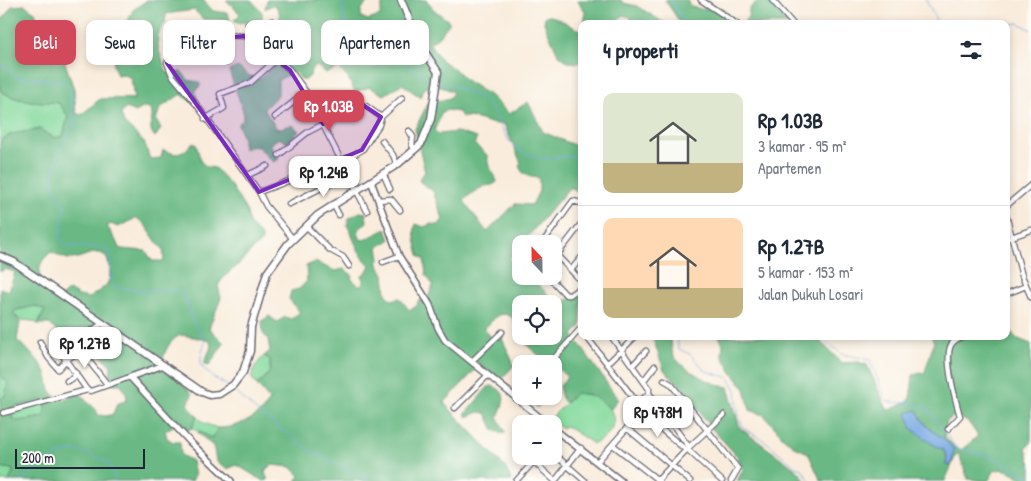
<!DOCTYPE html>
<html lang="id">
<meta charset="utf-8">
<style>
:root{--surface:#fff;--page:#f6f6f7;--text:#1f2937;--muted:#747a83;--line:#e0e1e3;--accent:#d1495b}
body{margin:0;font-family:"Patrick Hand",sans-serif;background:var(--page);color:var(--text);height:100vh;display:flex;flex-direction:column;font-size:19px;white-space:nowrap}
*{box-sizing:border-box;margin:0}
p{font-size:16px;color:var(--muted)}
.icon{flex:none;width:28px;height:28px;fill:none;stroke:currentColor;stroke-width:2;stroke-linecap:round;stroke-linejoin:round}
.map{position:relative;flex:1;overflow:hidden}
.drawer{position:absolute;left:578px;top:20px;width:432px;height:320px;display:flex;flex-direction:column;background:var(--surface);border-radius:10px;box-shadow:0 2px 8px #0003}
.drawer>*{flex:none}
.hud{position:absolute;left:15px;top:20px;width:475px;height:45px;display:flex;gap:10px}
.needle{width:32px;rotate:338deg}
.controls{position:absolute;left:512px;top:235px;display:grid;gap:10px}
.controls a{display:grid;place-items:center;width:50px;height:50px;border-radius:10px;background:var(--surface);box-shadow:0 2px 8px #0003;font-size:25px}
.scale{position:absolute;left:15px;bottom:12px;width:130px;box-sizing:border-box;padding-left:5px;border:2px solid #22223b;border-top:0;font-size:14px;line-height:18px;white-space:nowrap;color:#22223b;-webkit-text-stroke:4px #fdfcf7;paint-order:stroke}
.price{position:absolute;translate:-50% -42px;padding:0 11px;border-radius:10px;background:#fff;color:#222;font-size:16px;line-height:32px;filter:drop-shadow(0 1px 2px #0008)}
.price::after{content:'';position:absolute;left:50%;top:30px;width:15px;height:11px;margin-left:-8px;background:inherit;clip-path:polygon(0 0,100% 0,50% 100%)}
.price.current{background:var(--accent);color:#fff}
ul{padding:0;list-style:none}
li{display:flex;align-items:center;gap:15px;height:125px;padding:0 25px}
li+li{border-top:1px solid var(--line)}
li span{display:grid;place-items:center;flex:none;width:140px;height:100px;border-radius:10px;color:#555}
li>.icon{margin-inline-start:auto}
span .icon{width:60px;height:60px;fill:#fffc;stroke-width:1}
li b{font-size:21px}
h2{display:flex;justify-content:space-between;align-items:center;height:60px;padding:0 25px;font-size:21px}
.pill{padding:0 18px;border-radius:10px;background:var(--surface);box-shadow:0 2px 8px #0003;font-size:18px;line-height:45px}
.pill.current{background:var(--accent);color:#fff}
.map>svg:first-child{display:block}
.green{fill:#83d99c;stroke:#527e6c}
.forest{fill:#6ab984;stroke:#466e60;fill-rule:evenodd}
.water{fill:#76a8e2;stroke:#4c658e}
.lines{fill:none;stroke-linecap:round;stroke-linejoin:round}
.stream{stroke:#76a8e2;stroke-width:1}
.minor-casing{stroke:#6d6973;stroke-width:7}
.tertiary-casing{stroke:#6d6973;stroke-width:8}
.primary-casing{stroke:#6d6973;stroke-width:9}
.minor{stroke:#fff;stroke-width:4.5}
.tertiary{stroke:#fff;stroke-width:5}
.primary{stroke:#fff;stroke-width:6}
.marked{fill:#7b2cbf;fill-opacity:0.2;stroke:#7b2cbf;stroke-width:4;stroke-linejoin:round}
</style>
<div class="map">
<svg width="1031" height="481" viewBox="0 0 1031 481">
<rect width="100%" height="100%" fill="#fdfcf7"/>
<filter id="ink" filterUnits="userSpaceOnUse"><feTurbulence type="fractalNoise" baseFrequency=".02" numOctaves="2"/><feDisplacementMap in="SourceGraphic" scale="10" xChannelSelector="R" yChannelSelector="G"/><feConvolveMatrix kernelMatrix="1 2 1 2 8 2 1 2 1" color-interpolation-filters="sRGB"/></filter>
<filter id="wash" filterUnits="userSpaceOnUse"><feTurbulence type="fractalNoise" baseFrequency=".0096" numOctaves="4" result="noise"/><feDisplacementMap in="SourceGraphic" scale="20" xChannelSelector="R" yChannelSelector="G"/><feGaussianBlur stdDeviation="1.12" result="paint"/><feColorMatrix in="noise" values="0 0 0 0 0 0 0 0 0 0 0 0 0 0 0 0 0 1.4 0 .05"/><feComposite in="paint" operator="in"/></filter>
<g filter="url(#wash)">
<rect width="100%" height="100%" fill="#f9ecdc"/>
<path class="green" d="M0,90C16,103 40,101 59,103L68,116L63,136L55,138L40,129L9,135L3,139L0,144Z
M35,306L45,310L38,324L33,321L20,320L13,313L17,310Z
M264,356L270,359V373L257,385L251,377L256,365Z
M0,375L8,383L5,395L0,401Z
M576,393C609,395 632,424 594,444L566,426L561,428L550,419Z
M526,396H543L546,399L537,408Z
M41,400L46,405L44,417L18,421L12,418V407Z
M197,416L204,423L217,428V432L210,438L192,428Z
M0,467L12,469L13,472L9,481H0Z"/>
<path class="forest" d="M147,0H203L213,11L228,13L230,20L203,19L194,10L166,14L165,24C151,37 161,56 167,73L182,72L188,80L198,82L201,85L195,91L198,101L194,104L181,94L160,108L156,120L161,129L155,137C146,127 155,120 151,109L145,107L135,112L126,108L121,114L124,123L144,142L150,159L161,158L163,150L175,154L186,150L192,143L196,144L201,162L207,167L215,168L231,186L247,212L249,223L262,237V241C254,248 249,253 242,261C234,270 224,274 218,286L221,298L209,328L224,343L210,364L207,365L204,363L211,347L210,341C199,338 190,336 180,335C166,343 164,355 160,369L176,377L192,394L188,405L197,416L192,428L186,431L178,423L165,431L167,438L173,442H180L181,455L192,461L195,475L192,481H9L13,472L12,469L0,467V401L5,395L8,383L0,375V288L9,291L15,272L5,269L0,272V144C6,131 27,133 40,129C47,135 54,140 63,136L68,116L59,103C40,101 16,103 0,90V18L3,19L12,6L25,5L35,12L38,20L74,37L65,63L74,89L76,113L81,115L100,99C111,99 122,98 134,99L131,78L122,74L117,75L113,64L124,45L125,28L133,10ZM136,218C149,224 152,240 163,249L164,261H152L146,251L121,249L107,226L111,224L118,227ZM51,252C57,254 64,259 70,259C83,260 104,241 109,265C113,287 103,286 90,298L79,296L69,290L61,297L41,283C38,268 39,262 51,252ZM35,306L45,310L38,324H50L57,332L63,333L69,329L76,333L77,342L81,345L92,338L102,346V357L111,366L110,376L113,384H121L126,393L127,400L117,404L113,414L107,416L98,415C96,405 87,405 83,396L78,394L63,400C44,392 52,384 44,369C39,360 25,348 17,340L20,322L13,313L17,310ZM41,400L46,405L44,417L18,421L12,418V407Z
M226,0H251L262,12V19L239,23L234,20L240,14Z
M267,0H369L361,10V17L368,20L380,16L383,0H426L433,9L449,21V24L436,39L429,43L442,61L457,71L467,81L491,96L509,114L528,102L543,132L581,148V195L573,188H569L509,259L521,269V276H530L559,306L581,290V326L573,335L618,399L611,409L593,395L576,393L565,403L562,399L559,387L567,377C553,363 535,356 522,339C515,330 517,310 498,315L484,329L492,338L501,336L514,365L501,380L481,366L476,369L444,403L505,467L512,481H296L300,476L291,467L273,465L266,469L265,473L268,480L263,481L237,465L227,469C212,461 217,459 213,446L198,433L199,431L211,438L217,432V428C234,429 265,417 269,399L257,385C267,377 272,372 270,359L264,356L270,351L268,339L263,334L262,321L269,316L277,322L285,317L291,319L300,312L289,299L291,291L299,289L307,281L306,266L315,262L335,271L344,269L352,275L351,279L360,286L363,283L362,275L366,273L370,265C357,254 355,240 347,225L349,218L360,212L366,213L367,222L358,230L360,239L364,240L386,229L390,240L378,247L380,259L377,262L384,274L386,294L392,300L400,298L409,310L417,306L418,301C428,298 430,296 433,285L426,275L424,258L420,257C417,249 412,232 416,224L424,227L431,224L439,225L443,219L433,191L420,182L419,178L425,172L415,129L428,103L450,98L453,92C447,88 431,83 424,89C422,91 422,94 420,97L402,84L384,95L369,87L355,92L348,78L339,68L326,73L317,66L311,69L310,76L305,80H302L294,72L278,80V95L264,109L277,129L292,125L299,131L287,143L279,138L270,144L279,159L274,162C259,151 263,142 243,149V139L238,124L243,120V111L229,71L238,67L248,75L260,79L288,49L282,37L276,34C278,21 284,15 274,4L265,9ZM447,110L459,112L462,117C480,116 484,125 504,124L521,163L519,166C523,176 529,177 539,178V191L532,205L515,204L487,232L464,201C468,195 478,189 485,186C490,185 492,186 497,182C495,172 486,169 488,156L474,144L477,138L457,132L439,134L434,131L442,112ZM521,304H554V336H521Z
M577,0H621L623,3L637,6L666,24H643L632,21L630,17L623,15L616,24H588L585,23V11Z
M665,0H687L690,6C694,7 700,10 704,9C713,9 716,4 725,11L724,24H681Z
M759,0H768L778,10L780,16L789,24H742L748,17L749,9Z
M545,16C557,14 569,27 581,30V63L568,62L558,54L544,23Z
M1006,325L1016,338L1031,344V443L1026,448L1031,465V481C1014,481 1014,466 995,470L988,481L968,479L959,454L956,455L945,481H821L808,453L795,447L783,437L764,415L750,410L745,389L731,371L722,355L723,344L719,336H817L820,341L842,363L858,362L867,365L887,409L889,410L908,402L911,394L913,375L925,372L934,342L931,336H1006ZM917,410C928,435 941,432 954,450L951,466L946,465L947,457L943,449C931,446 923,436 912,429ZM956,415L969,423L978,436L960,451L956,449L944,436L947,421Z
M652,336H672C671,342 671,351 674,356C682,369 713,385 728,387L740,428L786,462L800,473L805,481H737L743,470L737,456L713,430L681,386L664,370Z
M492,386C512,393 501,406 498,418L505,431L504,434L494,430L486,413L479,412L467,417L465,414L488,387Z"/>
<path class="water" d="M917,410C928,435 941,432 954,450L951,466L946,465L947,456L943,449C931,446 923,436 912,429L907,413Z"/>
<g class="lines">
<path class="stream" d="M342,0L345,22L363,36L387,44L399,52L412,68L434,82
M671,0L685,24
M926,0L938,24
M1006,25L1019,23L1031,30
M0,63L17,77L63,81L69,87L75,123C65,139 47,172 55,191C57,196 62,201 65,204L60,237L65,246L104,248L110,252L112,287L147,291L174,289L185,297L193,321L205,342L201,356V366L214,378L228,386
M438,83L451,85L486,100L509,141L525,154L543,159L572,156L581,164
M676,336L679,349L690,354L706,371L729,378L736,390L738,413L743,428L768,443L795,467L802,469L810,481
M818,336L842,354L870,360L885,398L889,402L913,403L928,409L956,448L992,457L1031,478
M231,388L255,410L311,451L371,481
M21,481C38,468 61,447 83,452C92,454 101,460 109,463L114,474V481"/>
</g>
</g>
<g filter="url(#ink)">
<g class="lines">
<defs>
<path id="minor" d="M701,0L737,24
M772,0L793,24
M248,24L252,31V39
M220,35L228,54L226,63
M266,50L272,21
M275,117L306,92
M205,119L224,108L220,94L250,83L278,58
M409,131L413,137L412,145L415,150
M382,141L393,155L397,165
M279,155L308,132L360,105L366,106L381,117
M383,173L390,189
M248,175L267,166
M259,192L342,161L362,150L379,125L381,117L402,98
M378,200L391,199L400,210
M289,204L349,174
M333,204L339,215
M1006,206L1031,185
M1006,215L1022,276L1031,297
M306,226L330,250L343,257L349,266
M293,239L266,206L259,192L197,105L172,75L167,63L174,50L193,41L220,35L244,36L258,43L290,70L306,92L367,211
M1006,239L1031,230
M545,244L543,242L573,201L581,203
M554,252L581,281
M557,255L581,224
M383,262L399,256
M571,270L581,258
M548,276L566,295H570L581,287
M1006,294L1026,286
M586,336L638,404
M40,342L48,357L58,369L67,359L81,351L107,384
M58,349L87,390
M81,351L87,334L103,323
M472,361L502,332
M549,364L581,328
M607,364L636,336
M633,365L646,351
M644,380L655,366
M664,380L671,384L738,469L731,481
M67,381L73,378L76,373
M649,393L689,447
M455,408L488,375
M641,412L686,450
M3,413L87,390L91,391L130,377
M628,429L690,481
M948,429L960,416C956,402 944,358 951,345C954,339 959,338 964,336
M613,445L659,481
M687,449L722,481
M554,454L585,481
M534,462L555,481
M597,462L641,412L638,404L649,393V389L611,336
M516,481L539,456
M555,481L581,448
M657,481L689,447L724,415"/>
<path id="tertiary" d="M371,181L399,256L430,305L438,328L445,340L548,424
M164,365L130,377L190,442L231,481
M554,429L621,481"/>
<path id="primary" d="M0,256L14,262L202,392L210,395L219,394L233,385L243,372L250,351L251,327L267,273L288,244L318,215L398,164L421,144L431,119L438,72L419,43L401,0"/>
</defs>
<use href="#minor" class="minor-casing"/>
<use href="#tertiary" class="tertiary-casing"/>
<use href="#primary" class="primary-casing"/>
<use href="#minor" class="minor"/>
<use href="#tertiary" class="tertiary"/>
<use href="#primary" class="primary"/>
</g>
</g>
<path class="marked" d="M244,36L290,70L323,124L363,105L381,117L362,150L259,192L167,63L174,50L193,41Z"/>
</svg>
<div class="controls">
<a><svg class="needle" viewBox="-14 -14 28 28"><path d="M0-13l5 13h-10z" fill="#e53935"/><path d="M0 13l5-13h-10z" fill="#747a83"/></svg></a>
<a><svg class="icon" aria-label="locate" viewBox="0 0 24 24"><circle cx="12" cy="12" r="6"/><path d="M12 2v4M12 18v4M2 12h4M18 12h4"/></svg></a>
<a>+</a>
<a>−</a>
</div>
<div class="scale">200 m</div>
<b class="price current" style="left:329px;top:132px">Rp 1.03B</b>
<b class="price" style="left:324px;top:198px">Rp 1.24B</b>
<b class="price" style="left:85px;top:369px">Rp 1.27B</b>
<b class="price" style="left:658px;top:438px">Rp 478M</b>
<div class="hud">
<a class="pill current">Beli</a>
<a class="pill">Sewa</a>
<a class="pill">Filter</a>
<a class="pill">Baru</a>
<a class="pill">Apartemen</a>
</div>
<section class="drawer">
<h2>4 properti<svg class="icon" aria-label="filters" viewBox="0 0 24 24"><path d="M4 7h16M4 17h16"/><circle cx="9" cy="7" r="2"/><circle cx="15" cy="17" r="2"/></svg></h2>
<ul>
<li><span style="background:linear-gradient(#dfe7d0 70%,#c2b280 0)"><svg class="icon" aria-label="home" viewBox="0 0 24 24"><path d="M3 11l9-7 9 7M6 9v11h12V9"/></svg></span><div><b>Rp 1.03B</b><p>3 kamar · 95 m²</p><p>Apartemen</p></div></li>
<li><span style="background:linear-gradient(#ffd9b3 70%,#c2b280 0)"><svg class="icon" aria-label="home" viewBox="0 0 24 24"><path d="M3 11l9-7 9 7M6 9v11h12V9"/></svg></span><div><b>Rp 1.27B</b><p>5 kamar · 153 m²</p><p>Jalan Dukuh Losari</p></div></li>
</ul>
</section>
</div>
